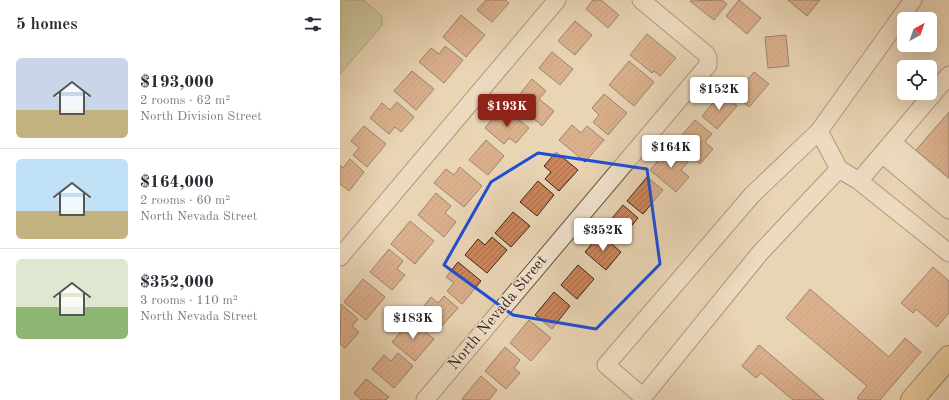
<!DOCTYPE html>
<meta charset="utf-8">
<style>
:root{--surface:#fff;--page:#f2f2f3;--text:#2b2b33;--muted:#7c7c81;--line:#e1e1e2;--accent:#8f2418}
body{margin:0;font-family:"Old Standard TT",serif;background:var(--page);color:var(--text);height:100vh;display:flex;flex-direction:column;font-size:15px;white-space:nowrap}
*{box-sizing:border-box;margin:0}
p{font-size:13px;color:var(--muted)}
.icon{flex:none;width:22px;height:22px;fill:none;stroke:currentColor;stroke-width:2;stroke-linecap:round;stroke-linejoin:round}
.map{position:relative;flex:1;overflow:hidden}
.side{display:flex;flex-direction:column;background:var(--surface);width:340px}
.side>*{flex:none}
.needle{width:26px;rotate:40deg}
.controls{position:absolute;left:557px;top:12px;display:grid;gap:8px}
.controls a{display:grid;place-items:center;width:40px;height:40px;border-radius:6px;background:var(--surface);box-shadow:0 4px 16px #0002;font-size:20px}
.price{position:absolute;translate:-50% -34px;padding:0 9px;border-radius:4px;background:#fff;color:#222;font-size:13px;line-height:26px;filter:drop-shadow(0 1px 2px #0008)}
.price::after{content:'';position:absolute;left:50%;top:24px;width:12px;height:9px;margin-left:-6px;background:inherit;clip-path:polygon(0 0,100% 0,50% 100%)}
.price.on{background:var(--accent);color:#fff}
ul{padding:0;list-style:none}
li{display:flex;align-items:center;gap:12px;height:100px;padding:0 16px}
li+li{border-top:1px solid var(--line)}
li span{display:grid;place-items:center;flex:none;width:112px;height:80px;border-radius:6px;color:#555}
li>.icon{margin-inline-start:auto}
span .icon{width:48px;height:48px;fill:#fffc;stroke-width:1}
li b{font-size:17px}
h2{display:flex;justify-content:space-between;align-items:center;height:48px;padding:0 16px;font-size:17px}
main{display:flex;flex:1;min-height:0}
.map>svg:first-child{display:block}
.green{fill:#b2be90;stroke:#767254}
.building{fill:url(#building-hatch);stroke:#392719}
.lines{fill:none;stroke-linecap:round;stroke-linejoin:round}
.minor-casing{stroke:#655240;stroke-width:19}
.major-casing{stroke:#392719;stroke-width:24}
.minor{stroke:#f1e3ce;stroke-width:17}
.major{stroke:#e4ba7a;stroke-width:22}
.marked{fill:none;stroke:#1d4ed8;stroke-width:3;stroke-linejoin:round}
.labels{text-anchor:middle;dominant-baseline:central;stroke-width:3;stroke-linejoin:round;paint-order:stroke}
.street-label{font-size:16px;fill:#392719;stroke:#f1e3ce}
</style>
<main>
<section class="side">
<h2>5 homes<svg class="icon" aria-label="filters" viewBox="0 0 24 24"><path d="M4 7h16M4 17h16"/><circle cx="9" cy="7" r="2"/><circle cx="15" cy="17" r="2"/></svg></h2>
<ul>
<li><span style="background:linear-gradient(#c9d6e8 65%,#c2b280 0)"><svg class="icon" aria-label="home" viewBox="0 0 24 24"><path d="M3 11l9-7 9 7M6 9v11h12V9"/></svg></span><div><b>$193,000</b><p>2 rooms · 62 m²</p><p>North Division Street</p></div></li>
<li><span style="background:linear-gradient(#bfe0f5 65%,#c2b280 0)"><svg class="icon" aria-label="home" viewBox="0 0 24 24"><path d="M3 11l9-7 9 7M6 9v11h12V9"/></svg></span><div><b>$164,000</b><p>2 rooms · 60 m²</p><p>North Nevada Street</p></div></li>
<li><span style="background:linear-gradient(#dfe7d0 60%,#8fb573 0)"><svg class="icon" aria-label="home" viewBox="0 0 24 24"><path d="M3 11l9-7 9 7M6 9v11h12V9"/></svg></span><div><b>$352,000</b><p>3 rooms · 110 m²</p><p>North Nevada Street</p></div></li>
</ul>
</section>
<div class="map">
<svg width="609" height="400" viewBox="0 0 609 400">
<defs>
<pattern id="building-hatch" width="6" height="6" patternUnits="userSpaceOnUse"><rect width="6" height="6" fill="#cb865d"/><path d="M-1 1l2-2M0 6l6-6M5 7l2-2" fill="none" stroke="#a66e4c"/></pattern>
</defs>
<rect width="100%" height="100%" fill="#e9d4b4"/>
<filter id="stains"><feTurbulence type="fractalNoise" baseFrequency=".005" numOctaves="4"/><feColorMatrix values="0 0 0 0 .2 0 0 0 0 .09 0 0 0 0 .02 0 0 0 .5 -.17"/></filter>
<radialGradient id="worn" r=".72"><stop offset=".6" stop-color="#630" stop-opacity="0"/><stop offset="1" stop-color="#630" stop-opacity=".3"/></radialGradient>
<path class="green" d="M0,0H23L42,16V25L39,29L0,74Z"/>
<path class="building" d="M146,0H165L169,3L152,22L137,10Z
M253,0H261L279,15L268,28L246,9Z
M382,0L387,4L374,20L350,1Z
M399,0L421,18L407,34L386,16Z
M448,0H480L467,16Z
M121,15L145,35L126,57L103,37Z
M235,21L252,35L235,55L218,41Z
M307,34L336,58L320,76L314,71L312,73L290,55Z
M446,35L449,66L428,68L425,37Z
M105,46L123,60L104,83L79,62L91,48L99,54Z
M212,52L233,69L220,85L199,68Z
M289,61L314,82L294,106L269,85Z
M72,71L94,89L76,110L54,91Z
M414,72L429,84L409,107L395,95Z
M192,79L206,91L199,99L214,111L202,126L174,101Z
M381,93L397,106L377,129L362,116Z
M264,94L287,113L268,135L253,122L259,115L252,108Z
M57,102L74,117L61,132L55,127L49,134L30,118L42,103L50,110Z
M168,111L189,128L176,143L169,138L164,144L145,128L157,113L162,118Z
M609,112V178L576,150Z
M355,120L372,134L365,142L373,149L360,164L342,148L347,141L341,136Z
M232,125L241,133L247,126L264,140L245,162L219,140Z
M24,126L46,144L27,167L13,155L19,148L11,141Z
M146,140L164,156L148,175L129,160Z
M330,147L348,162L341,170L349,177L336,192L310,170Z
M216,152L238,170L219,191L205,179L211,172L204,166Z
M10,159L24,172L9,191L0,184V165L3,168Z
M120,167L142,186L124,207L94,183L106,169L114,175Z
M307,177L323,190L303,214L287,201Z
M198,181L214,195L197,216L180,202Z
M96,193L111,206L105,213L116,222L104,237L78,215Z
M283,205L298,218L279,241L264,228Z
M173,212L190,226L171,247L155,233Z
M70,221L94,241L75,264L51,244Z
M260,234L281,252L266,270L245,252Z
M152,237L167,250L147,273L125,255L138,239L145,245Z
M49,249L63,261L57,269L65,275L52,290L30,272Z
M118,262L141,281L122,304L107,291L114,283L106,277Z
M238,265L254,279L237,299L221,285Z
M593,267L609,281V313L597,327L576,309L573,313L561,303Z
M23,279L45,297L26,320L4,302Z
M470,289L549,357L565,338L581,352L540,400H519L517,398L527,386L446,318Z
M214,292L230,306L212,329L195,315Z
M104,296L118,308L100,328L80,311L91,297L98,303Z
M1,304L18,319L12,326L19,332L5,348L0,344Z
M71,320L94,339L75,361L52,342Z
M189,320L211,338L191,361L170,343Z
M419,345L484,400H453L421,373L416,378L402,366Z
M165,347L180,360L174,368L180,373L166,389L145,371Z
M58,353L73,366L54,388L32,369L44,355L51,361Z
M141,376L157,390L149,400H123L122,399Z
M26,379L49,397L46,400H21L14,393Z"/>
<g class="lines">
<defs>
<path id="minor" d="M479,131L499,169L519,181L609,253
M552,142L609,190
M542,154L609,210
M499,169L420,253L303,397L266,365L412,195L479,131L573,0
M519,181L609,75
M0,257L217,0
M85,400L368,65V58L366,54L301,0"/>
<path id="major" d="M572,400L609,357"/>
</defs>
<use href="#minor" class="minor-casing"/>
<use href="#major" class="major-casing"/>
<use href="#minor" class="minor"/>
<use href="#major" class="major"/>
</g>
<path d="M0 0H609V400H0ZM198,153L307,169L320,264L256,329L173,315L104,265L151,182Z" fill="#e9d4b4" fill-opacity=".55" fill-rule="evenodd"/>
<path class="marked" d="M198,153L307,169L320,264L256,329L173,315L104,265L151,182Z"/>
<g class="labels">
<g class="street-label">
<text transform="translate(158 313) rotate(-50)">North Nevada Street</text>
</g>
</g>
<rect width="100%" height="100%" filter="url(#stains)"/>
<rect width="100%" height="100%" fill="url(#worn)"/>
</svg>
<div class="controls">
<a><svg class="needle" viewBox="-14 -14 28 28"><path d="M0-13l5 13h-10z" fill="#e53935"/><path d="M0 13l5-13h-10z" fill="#7c7c81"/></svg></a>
<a><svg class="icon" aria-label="locate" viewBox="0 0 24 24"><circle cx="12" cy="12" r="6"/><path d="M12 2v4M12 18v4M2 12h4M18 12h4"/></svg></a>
</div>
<b class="price" style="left:379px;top:111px">$152K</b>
<b class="price on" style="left:167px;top:128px">$193K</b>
<b class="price" style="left:331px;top:169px">$164K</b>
<b class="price" style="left:263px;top:252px">$352K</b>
<b class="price" style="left:73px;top:340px">$183K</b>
</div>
</main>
